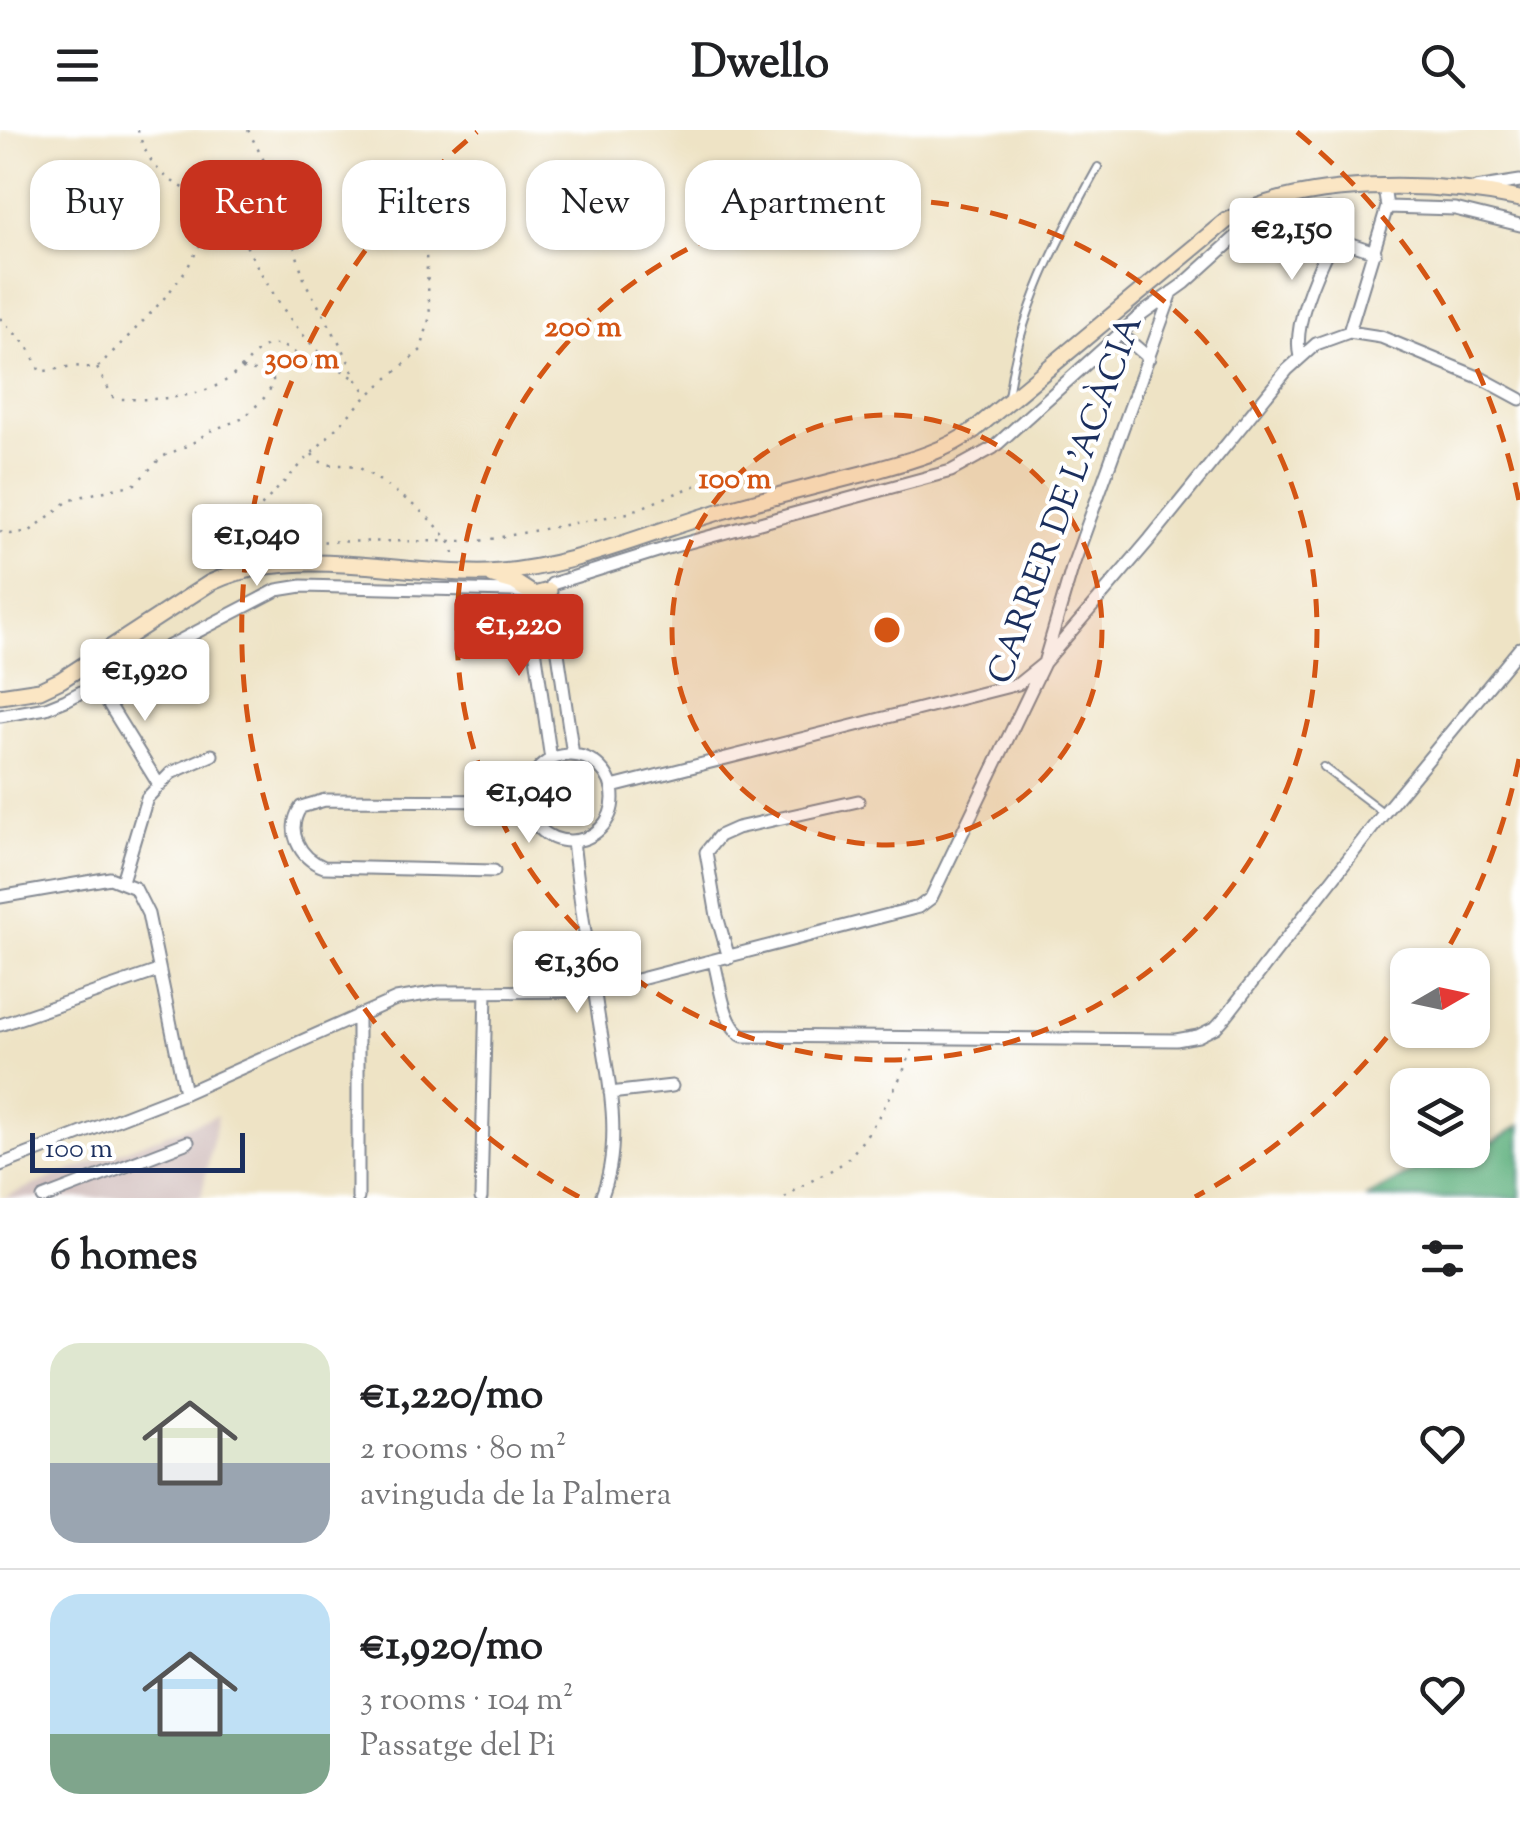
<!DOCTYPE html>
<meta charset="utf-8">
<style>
:root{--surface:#fff;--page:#f6f6f6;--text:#202124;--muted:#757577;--line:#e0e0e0;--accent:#c8321e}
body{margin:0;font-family:"Sorts Mill Goudy",serif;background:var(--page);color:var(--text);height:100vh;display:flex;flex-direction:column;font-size:38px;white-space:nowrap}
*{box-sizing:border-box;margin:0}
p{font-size:32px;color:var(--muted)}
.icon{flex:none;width:55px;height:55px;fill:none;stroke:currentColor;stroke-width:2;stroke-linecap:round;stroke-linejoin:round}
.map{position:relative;height:1068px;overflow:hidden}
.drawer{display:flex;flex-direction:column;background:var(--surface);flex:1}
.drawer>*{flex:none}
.banner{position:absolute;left:30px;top:30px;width:1000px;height:90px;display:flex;gap:20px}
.needle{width:65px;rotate:81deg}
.fabs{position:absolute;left:1390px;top:818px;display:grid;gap:20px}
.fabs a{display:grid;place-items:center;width:100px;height:100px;border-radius:20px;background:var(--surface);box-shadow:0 2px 8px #0004;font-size:50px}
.scale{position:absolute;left:30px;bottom:25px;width:215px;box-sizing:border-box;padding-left:10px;border:5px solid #1b2f5e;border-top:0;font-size:28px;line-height:35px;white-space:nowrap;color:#1b2f5e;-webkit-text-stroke:8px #fff;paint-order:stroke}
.price{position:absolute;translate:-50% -85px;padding:0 22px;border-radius:10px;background:#fff;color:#222;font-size:32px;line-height:65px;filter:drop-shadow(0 2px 5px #0008)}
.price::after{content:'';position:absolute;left:50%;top:60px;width:30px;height:22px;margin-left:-15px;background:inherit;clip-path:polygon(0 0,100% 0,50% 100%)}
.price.selected{background:var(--accent);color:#fff}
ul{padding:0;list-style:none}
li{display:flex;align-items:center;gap:30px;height:250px;padding:0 50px}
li+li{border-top:2px solid var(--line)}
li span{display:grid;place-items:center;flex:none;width:280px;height:200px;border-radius:30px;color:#555}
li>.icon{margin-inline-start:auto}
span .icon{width:120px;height:120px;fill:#fffc;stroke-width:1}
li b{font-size:42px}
h2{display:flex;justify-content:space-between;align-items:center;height:120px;padding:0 50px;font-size:42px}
.tag{padding:0 35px;border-radius:30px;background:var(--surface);box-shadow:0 2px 8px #0004;font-size:35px;line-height:90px}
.tag.selected{background:var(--accent);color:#fff}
header{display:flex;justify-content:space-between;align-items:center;height:130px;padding:0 50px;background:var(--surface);font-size:45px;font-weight:700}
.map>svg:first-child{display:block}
.industrial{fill:#d1bfbd}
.forest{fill:#5eb07e;stroke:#3c706e;stroke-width:2.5}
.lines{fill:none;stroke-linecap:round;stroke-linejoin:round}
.lane-casing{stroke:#848992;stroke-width:10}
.street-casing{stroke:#848992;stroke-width:15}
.secondary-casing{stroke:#848992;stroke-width:19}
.path{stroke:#848992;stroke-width:2.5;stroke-dasharray:2.5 8;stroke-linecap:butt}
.lane{stroke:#fff;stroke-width:6}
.street{stroke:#fff;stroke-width:11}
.secondary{stroke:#fbe6c4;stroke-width:15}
.ring{fill:none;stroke:#d45514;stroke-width:5;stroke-dasharray:18 12}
.labels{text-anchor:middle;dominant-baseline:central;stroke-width:8;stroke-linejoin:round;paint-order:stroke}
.street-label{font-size:35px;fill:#1b2f5e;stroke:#fff}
.centre{fill:#d45514;stroke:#fff;stroke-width:5}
.ring-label{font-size:30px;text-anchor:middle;font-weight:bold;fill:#d45514;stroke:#fff;stroke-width:8;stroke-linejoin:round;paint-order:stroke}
</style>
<header><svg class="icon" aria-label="menu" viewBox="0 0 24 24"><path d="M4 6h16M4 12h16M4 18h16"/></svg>Dwello<svg class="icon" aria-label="search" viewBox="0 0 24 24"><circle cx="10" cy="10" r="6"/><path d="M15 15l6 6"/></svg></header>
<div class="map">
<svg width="1520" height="1068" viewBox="0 0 1520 1068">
<rect width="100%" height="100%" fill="#fff"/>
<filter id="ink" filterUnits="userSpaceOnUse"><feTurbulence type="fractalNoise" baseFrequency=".01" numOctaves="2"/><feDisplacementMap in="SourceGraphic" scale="20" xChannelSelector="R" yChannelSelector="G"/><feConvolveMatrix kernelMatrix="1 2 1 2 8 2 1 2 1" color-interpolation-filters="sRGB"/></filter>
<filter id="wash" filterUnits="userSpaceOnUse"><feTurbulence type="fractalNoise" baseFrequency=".0048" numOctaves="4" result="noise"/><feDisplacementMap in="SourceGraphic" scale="40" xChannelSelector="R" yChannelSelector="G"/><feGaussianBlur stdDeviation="2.25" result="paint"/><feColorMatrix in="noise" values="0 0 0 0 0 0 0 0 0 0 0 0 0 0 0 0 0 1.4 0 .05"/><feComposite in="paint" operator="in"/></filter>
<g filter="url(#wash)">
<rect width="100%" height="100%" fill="#eee3c5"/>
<path class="industrial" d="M218,985L201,1068H2L51,1048Z"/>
<path class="forest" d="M1520,995V1068H1365L1452,1020H1472L1473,1015L1495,1011Z"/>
</g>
<g filter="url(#ink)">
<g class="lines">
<defs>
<path id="lane" d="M1008,267C1019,182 1057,111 1098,37
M1323,637L1384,683"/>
<path id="street" d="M1476,58L1520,51
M1387,77L1455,79L1520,95
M1339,110L1375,122
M1349,202L1387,77L1384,57
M1121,204L1149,228
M1300,227C1292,196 1317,141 1331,113L1339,110
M552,454L664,419L951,341L993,318L1143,183L1185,153L1238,105L1287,86L1328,80L1339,88V110
M549,461L573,625
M97,555L159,655
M0,586L46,578L66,570L277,460L302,456L511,461L527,462L551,630
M527 668a43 43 0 1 1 86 0a43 43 0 1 1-86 0Z
M612,657L1018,554L1044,533L1150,409L1287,240L1316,214L1349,202L1381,207L1483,249L1520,269
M573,711C579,764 587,818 596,871C605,934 626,1007 601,1068
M494,741L324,737C299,728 285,700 301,677L325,670L527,671
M122,751L147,668L171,643L212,625
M0,767L110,748L135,758L148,784L185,963
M729,828L717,786L706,722L719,706L737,698L858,671
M714,832C720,853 723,895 743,906L1176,910L1198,906L1216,897L1226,886L1384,683L1520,518
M0,895L158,841
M610,963L672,956
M0,1035L185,963L396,869L439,862L594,861L919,777L931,768L1044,533L1073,435L1172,162
M43,1068L188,1012
M358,1068V885
M481,1068L486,862"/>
<path id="secondary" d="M493,446L514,452L534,465L549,461
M0,566L40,560L61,550L210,453C293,413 400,446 488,443C569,439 645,404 722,381C768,368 815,356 862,344C900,333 942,324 974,300L1226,91C1304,47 1435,51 1520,69"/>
</defs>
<use href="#lane" class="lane-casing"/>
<use href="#street" class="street-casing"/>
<use href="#secondary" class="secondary-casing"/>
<path class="path" d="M138,0C150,47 181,60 224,73C258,137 291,213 356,249
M248,0L274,50L305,152L344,221L356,249L368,265
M0,188L29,218L40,242L73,236L97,238L113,267L121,269C152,270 187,269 216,256C260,236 258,186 312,237
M98,237C137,196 208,136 209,77L196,65
M242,239L267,243L332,237
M312,324C327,344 345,328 363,340C385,353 454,400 454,425
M0,401L11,404L30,401L71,369L135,354L162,327L191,314L210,301L244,288L264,268L273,255V249L267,243
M229,412L480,411L628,383L709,350L729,362
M218,434L234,404L368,265L421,220L430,186L423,80
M785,1068C802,1054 821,1047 840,1035C863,1020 903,947 912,920"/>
<use href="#lane" class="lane"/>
<use href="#street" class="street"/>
<use href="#secondary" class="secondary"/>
</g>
</g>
<circle cx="887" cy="500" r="215" fill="#d45514" fill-opacity=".12"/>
<g class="ring">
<circle cx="887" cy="500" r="215"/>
<circle cx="887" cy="500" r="430"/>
<path d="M1519 629A645 645 0 0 1 1440 832M1405 884A645 645 0 0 1 1195 1067M579 1067A645 645 0 0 1 477 2M1297 2A645 645 0 0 1 1519 371"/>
</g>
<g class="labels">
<g class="street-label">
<text transform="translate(1067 370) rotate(-70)">CARRER DE L'ACÀCIA</text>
</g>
</g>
<circle cx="887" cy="500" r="15" class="centre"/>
<g class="ring-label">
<text x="583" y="206">200 m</text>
<text x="302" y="238">300 m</text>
<text x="735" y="358">100 m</text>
</g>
</svg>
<div class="fabs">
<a><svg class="needle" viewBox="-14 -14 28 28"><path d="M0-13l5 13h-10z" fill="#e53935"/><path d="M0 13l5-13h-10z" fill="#757577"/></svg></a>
<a><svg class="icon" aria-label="layers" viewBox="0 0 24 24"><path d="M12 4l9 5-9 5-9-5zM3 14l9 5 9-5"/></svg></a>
</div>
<div class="scale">100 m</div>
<b class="price" style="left:1292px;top:153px">€2,150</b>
<b class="price" style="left:257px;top:459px">€1,040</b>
<b class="price selected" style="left:519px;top:549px">€1,220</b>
<b class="price" style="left:145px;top:594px">€1,920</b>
<b class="price" style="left:529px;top:716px">€1,040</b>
<b class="price" style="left:577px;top:886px">€1,360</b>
<div class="banner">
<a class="tag">Buy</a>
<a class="tag selected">Rent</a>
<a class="tag">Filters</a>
<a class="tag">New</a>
<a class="tag">Apartment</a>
</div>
</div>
<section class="drawer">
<h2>6 homes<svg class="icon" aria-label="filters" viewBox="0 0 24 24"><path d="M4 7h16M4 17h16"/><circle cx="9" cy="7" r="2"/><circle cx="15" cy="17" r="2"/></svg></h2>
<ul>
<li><span style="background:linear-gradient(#dfe7d0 60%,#9aa5b1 0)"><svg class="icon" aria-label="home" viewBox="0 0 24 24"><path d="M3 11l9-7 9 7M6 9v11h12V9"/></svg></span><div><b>€1,220/mo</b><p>2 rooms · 80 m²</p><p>avinguda de la Palmera</p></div><svg class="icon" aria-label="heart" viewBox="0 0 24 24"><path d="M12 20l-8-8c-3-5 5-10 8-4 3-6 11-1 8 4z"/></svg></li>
<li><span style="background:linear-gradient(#bfe0f5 70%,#7fa58c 0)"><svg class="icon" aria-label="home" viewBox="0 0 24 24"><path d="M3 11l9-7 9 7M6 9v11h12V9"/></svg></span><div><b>€1,920/mo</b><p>3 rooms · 104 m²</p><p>Passatge del Pi</p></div><svg class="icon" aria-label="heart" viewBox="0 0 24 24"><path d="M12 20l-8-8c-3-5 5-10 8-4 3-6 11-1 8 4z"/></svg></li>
</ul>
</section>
